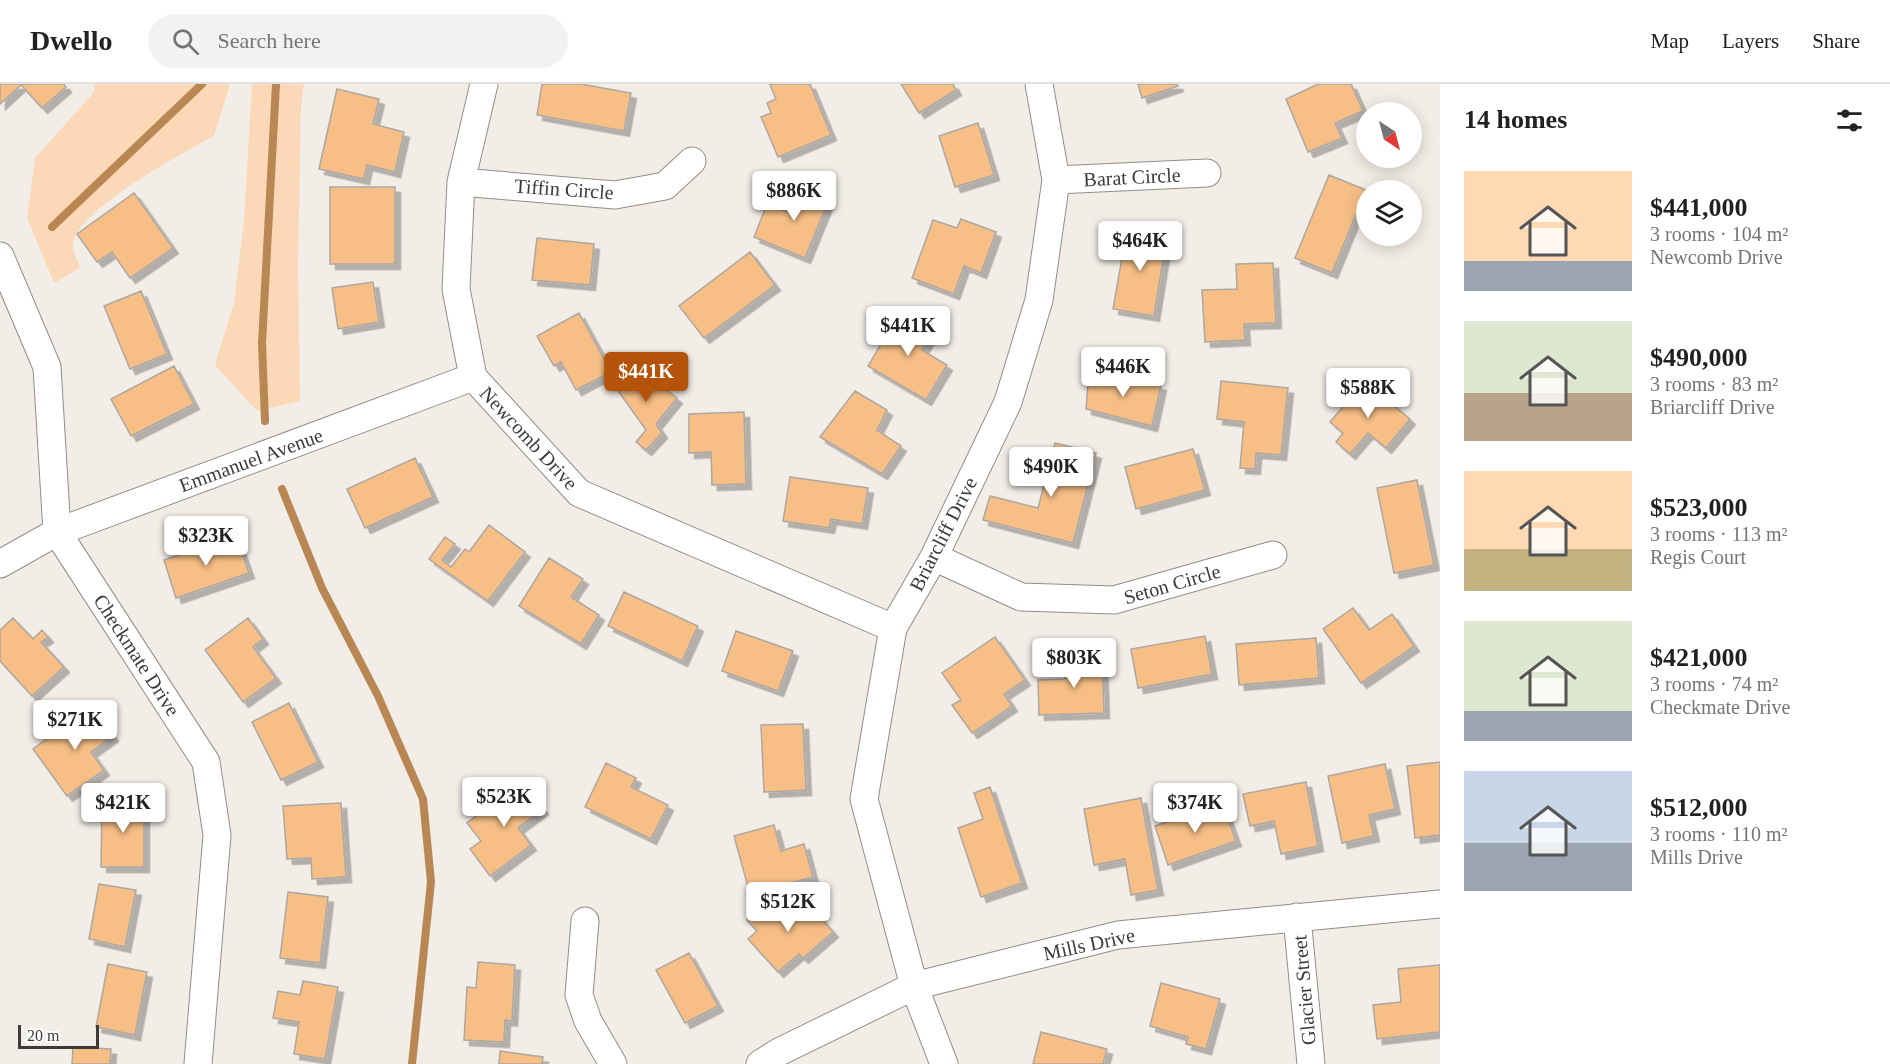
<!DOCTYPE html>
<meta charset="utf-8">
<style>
:root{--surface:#fff;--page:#f2f2f2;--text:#202124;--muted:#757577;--line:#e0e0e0;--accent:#b45309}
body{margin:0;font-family:Georgia,serif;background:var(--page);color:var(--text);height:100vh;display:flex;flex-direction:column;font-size:22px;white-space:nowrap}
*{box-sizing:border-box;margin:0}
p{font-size:20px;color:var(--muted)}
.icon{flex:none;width:33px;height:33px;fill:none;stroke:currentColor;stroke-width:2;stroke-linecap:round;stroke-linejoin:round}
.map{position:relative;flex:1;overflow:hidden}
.side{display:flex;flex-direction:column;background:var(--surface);width:450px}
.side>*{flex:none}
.needle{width:39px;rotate:144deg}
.tools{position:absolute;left:1356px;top:18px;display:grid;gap:12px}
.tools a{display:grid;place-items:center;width:66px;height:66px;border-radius:50%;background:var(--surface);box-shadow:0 3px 15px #0003;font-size:30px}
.scale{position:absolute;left:18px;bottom:15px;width:81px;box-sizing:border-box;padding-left:6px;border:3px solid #3c3937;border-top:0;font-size:16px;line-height:21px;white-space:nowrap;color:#3c3937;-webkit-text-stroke:4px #fff;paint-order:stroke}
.price{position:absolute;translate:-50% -51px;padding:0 14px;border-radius:6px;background:#fff;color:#222;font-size:20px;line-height:39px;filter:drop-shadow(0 2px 3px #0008)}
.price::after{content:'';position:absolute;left:50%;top:36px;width:18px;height:14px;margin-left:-9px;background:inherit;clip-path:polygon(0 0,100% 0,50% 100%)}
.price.active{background:var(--accent);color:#fff}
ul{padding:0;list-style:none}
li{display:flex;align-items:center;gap:18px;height:150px;padding:0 24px}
li span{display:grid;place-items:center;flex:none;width:168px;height:120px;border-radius:0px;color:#555}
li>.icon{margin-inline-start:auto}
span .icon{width:72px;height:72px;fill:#fffc;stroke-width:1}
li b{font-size:26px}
h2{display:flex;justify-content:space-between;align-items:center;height:72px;padding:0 24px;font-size:26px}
header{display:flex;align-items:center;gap:36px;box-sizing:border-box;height:84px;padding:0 30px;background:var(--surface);border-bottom:2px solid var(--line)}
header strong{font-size:28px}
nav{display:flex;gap:33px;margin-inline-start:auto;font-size:21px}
.search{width:420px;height:54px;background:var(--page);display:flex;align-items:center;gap:15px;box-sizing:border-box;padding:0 21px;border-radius:33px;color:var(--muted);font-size:22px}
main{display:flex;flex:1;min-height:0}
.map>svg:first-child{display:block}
.green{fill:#fbd8b7}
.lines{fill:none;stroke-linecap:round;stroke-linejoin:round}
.stream{stroke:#b98753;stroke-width:8}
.building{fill:#f7bf86;stroke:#ada7a1;stroke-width:1.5;filter:url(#shadow)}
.minor-casing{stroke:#938d88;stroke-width:29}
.minor{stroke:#fff;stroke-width:27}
.labels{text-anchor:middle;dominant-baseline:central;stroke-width:5;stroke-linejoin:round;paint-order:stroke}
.street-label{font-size:20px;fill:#3c3937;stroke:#fff}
</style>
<header>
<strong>Dwello</strong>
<div class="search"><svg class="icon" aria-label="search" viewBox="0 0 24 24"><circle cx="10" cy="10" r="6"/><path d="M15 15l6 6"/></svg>Search here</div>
<nav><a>Map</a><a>Layers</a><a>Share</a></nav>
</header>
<main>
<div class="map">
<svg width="1440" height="980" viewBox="0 0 1440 980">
<defs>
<filter id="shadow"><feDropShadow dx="5.5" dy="5.5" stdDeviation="0" flood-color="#0004"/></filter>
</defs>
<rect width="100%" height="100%" fill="#f3ede7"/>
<path class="green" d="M94,0H230L214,52C186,67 73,128 73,161C73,168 78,177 80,184L54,199L27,134L35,74L95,7Z
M252,0H304L301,22L298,181L300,317L257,327L215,281L234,219L244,137Z"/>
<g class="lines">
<path class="stream" d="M52,143L202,0
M265,337L262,259L276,0
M282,405L322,504L378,612L423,715L431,798L412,980"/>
</g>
<path class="building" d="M0,0H64L66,3L42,24L21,1L0,20Z
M542,0H581L631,9L624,47L537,31Z
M773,0H810L831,51L778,73L761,33L771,29L767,19L776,15L770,1Z
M901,0H953L956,6L919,29Z
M1138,0H1177L1178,2L1142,14Z
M1318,0H1351L1363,27L1335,39L1342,54L1308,68L1286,15Z
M337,5L379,15L373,40L404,48L395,88L367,81L364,95L319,85Z
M978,39L994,91L955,103L939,52Z
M1329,91L1366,106L1332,189L1295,174Z
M799,100L830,113L805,174L754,153L767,120L788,128Z
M330,103H395V180H330Z
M134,109L173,164L130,194L112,168L97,178L77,150Z
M961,135L996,148L981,189L964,182L954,210L912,194L933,136L957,144Z
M1127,145L1167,151L1154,232L1113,225Z
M537,154L594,160L590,201L532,196Z
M750,168L775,201L704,254L679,222Z
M1273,179L1276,239L1244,240L1245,256L1205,258L1202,206L1237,205L1236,180Z
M373,198L379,238L338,245L332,204Z
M141,207L167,270L130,285L104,222Z
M900,228L933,248L922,266L947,281L926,316L868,282Z
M579,229L611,288L576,306L561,278L554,282L537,252Z
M635,281L677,314L656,340L662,349L646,366L636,358L646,346L616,304Z
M174,282L194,320L131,352L111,315Z
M1089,288L1161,301L1152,342L1086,325Z
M1221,297L1288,304L1281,371L1256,369L1255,385L1240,384L1244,338L1217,335Z
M1365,297L1410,335L1386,364L1368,349L1350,370L1336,358L1343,349L1330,338Z
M855,307L887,326L877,346L901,362L882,390L820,353Z
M744,328L746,400L712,401L711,368L689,369V330Z
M1055,359L1096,369L1073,459L983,436L990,412L1038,424Z
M1193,365L1205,406L1136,425L1125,383Z
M415,374L433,413L365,444L347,405Z
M790,393L868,404L862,440L831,435L829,444L783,437Z
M1417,396L1434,481L1394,489L1377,404Z
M489,441L525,468L488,517L429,475L445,453L455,460L442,476L451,483L465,465L469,468Z
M236,452L249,489L176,514L164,476Z
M549,474L583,495L571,513L599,531L581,560L519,522Z
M624,508L698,542L682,577L608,542Z
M1353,524L1369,546L1392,530L1414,562L1361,599L1323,545Z
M13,534L33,555L42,546L48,553L41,558L64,583L32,612L0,577V546Z
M248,534L263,555L253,563L276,594L243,618L205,566Z
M736,547L793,567L778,607L722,587Z
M1205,552L1212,590L1138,604L1131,565Z
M995,553L1025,596L1004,610L1012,622L972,649L952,621L961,616L942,589Z
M1316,554L1319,594L1239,601L1236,560Z
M1102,572L1104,629L1039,631L1038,596L1065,595L1064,573Z
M289,619L318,678L281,696L252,638Z
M92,622L113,652L91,668L104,686L67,712L33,665Z
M803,640L806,706L764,708L761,641Z
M1440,678V751L1415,754L1407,682Z
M606,679L636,694L631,703L668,721L651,755L585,723Z
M1385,680L1395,725L1369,731L1374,752L1342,759L1328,692Z
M522,697L543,725L518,744L531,761L490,792L470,765L481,757L467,739Z
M1306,698L1318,762L1281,770L1274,737L1250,742L1243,710Z
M990,703L1022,799L981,813L958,744L983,735L974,709Z
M1141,714L1158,806L1131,811L1125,775L1094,781L1084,725Z
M144,716V783H101L102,717Z
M341,719L346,793L312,795L311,774L287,775L283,722Z
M1222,719L1236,757L1168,781L1155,742Z
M774,741L781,767L804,760L813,793L750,810L734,752Z
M99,800L136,806L125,863L89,855Z
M288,808L328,813L320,879L280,874Z
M802,812L833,848L803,874L799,870L778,888L748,855L757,847L747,836L765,819L778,834Z
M689,869L718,922L685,939L656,886Z
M478,878L515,881L512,937L505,936L504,958L464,956L467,903L476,904Z
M108,880L147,888L135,951L96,943Z
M1440,881V948L1377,955L1373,921L1401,918L1398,885Z
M303,897L338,903L325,975L294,970L299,938L273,934L278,907L300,911Z
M1161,899L1220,915L1206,965L1186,960L1188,953L1150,942Z
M1041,948L1107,965L1103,980H1033Z
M73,963L111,965L110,980H72Z
M500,967L543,973L542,980H499Z"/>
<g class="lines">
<defs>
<path id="minor" d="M484,0L461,98L456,205L473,293L579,409L893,544
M1056,96L1207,89
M461,98L615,111L665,102L692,77
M0,172L47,283L57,448L206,678L217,751L198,980
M934,473L1021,513L1114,516L1273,471
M0,480L57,448L473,293
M1297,833L1311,980
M585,837L579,911L588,937L613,980
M760,980L779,968L914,902L1118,851L1440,820
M944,980L914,902L864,715L893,544L934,473L1008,318L1039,216L1056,96L1039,0"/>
</defs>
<use href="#minor" class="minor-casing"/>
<use href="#minor" class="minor"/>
</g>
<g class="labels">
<g class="street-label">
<text transform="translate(1132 93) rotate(-3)">Barat Circle</text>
<text transform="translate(564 105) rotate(4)">Tiffin Circle</text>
<text transform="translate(529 354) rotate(47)">Newcomb Drive</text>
<text transform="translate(251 376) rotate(-20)">Emmanuel Avenue</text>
<text transform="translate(943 450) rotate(-63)">Briarcliff Drive</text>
<text transform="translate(1172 500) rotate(-16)">Seton Circle</text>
<text transform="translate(137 571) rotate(57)">Checkmate Drive</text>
<text transform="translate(1089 860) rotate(-12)">Mills Drive</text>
<text transform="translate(1304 906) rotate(-95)">Glacier Street</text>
</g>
</g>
</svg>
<div class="tools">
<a><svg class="needle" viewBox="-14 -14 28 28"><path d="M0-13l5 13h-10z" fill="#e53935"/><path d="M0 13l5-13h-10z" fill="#757577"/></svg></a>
<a><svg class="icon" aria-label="layers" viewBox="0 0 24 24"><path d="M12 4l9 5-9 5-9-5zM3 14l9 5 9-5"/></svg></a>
</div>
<div class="scale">20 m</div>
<b class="price" style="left:794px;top:138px">$886K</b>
<b class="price" style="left:1140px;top:188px">$464K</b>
<b class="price" style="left:908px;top:273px">$441K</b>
<b class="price" style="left:1123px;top:314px">$446K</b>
<b class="price active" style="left:646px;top:319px">$441K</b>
<b class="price" style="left:1368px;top:335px">$588K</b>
<b class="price" style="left:1051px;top:414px">$490K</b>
<b class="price" style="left:206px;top:483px">$323K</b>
<b class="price" style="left:1074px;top:605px">$803K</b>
<b class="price" style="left:75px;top:667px">$271K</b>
<b class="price" style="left:504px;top:744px">$523K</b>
<b class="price" style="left:123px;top:750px">$421K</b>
<b class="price" style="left:1195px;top:750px">$374K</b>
<b class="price" style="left:788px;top:849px">$512K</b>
</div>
<section class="side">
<h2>14 homes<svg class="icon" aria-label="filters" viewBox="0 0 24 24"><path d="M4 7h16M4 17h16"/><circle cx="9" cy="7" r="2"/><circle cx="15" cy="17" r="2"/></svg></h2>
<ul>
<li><span style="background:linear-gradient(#ffd9b3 75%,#9aa5b1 0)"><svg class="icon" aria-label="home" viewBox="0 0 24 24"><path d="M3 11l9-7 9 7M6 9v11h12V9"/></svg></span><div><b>$441,000</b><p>3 rooms · 104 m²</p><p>Newcomb Drive</p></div></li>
<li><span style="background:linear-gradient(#dfe7d0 60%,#b9a48a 0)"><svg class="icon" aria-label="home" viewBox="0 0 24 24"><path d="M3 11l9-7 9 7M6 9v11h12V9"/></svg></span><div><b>$490,000</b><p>3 rooms · 83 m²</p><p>Briarcliff Drive</p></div></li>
<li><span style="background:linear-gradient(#ffd9b3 65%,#c2b280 0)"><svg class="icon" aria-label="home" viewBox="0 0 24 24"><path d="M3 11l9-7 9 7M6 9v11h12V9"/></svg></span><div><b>$523,000</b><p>3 rooms · 113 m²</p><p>Regis Court</p></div></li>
<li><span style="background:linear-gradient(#dfe7d0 75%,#9aa5b1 0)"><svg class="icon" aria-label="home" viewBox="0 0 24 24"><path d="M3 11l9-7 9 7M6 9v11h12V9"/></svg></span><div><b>$421,000</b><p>3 rooms · 74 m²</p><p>Checkmate Drive</p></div></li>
<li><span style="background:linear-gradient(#c9d6e8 60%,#9aa5b1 0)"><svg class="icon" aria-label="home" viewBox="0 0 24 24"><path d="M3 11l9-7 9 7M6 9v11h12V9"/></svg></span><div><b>$512,000</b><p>3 rooms · 110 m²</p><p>Mills Drive</p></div></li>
</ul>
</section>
</main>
